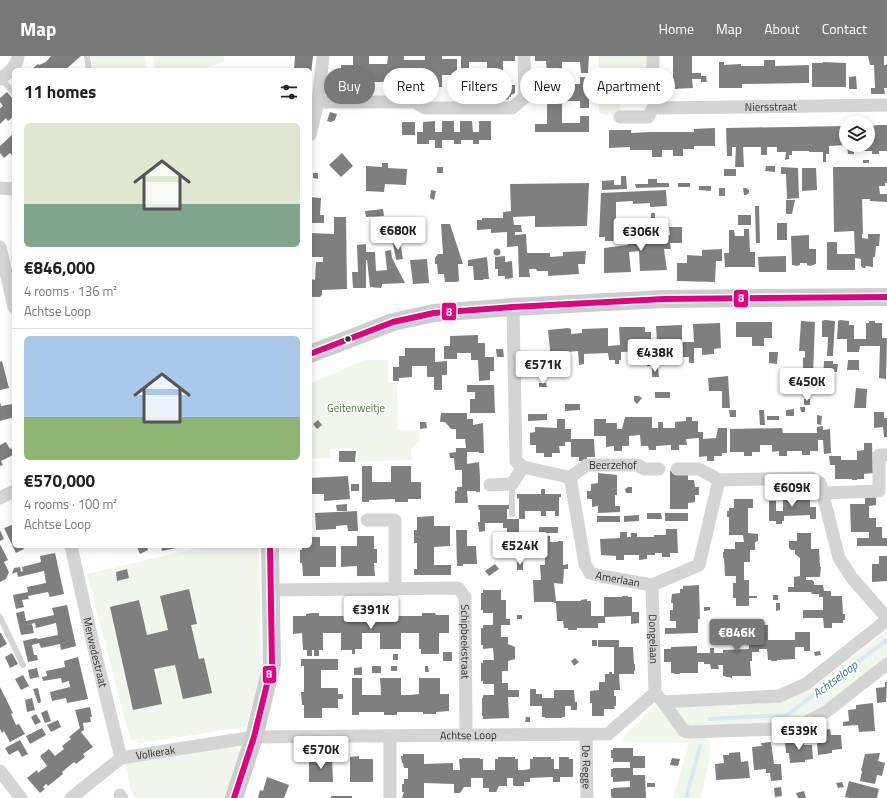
<!DOCTYPE html>
<meta charset="utf-8">
<style>
:root{--surface:#fff;--page:#f6f6f6;--text:#202124;--muted:#757577;--line:#e0e0e0;--accent:#787878}
body{margin:0;font-family:"Titillium Web",sans-serif;background:var(--page);color:var(--text);height:100vh;display:flex;flex-direction:column;font-size:15px;white-space:nowrap}
*{box-sizing:border-box;margin:0}
p{font-size:13px;color:var(--muted)}
.icon{flex:none;width:22px;height:22px;fill:none;stroke:currentColor;stroke-width:2;stroke-linecap:round;stroke-linejoin:round}
.map{position:relative;flex:1;overflow:hidden}
.side{position:absolute;left:12px;top:12px;width:300px;height:480px;display:flex;flex-direction:column;background:var(--surface);border-radius:6px;box-shadow:0 2px 10px #0003}
.side>*{flex:none}
.hud{position:absolute;left:324px;top:12px;width:380px;height:36px;display:flex;gap:8px}
.fabs{position:absolute;left:839px;top:60px;display:grid;gap:8px}
.fabs a{display:grid;place-items:center;width:36px;height:36px;border-radius:50%;background:var(--surface);box-shadow:0 2px 10px #0003;font-size:20px}
.price{position:absolute;translate:-50% -34px;padding:0 9px;border-radius:4px;background:#fff;color:#222;font-size:13px;line-height:26px;filter:drop-shadow(0 1px 2px #0008)}
.price::after{content:'';position:absolute;left:50%;top:24px;width:12px;height:9px;margin-left:-6px;background:inherit;clip-path:polygon(0 0,100% 0,50% 100%)}
.price.selected{background:var(--accent);color:#fff}
ul{padding:0;list-style:none}
li{display:grid;align-content:center;gap:8px;height:212px;padding:0 12px}
li+li{border-top:1px solid var(--line)}
li span{display:grid;place-items:center;height:124px;border-radius:6px;color:#555}
li>.icon{margin-inline-start:auto}
span .icon{width:72px;height:72px;fill:#fffc;stroke-width:1}
li b{font-size:17px}
h2{display:flex;justify-content:space-between;align-items:center;height:48px;padding:0 12px;font-size:17px}
.tag{padding:0 14px;border-radius:18px;background:var(--surface);box-shadow:0 2px 10px #0003;font-size:14px;line-height:36px}
.tag.selected{background:var(--accent);color:#fff}
header{display:flex;align-items:center;gap:24px;box-sizing:border-box;height:56px;padding:0 20px;background:var(--accent);color:#fff}
header strong{font-size:19px}
nav{display:flex;gap:22px;margin-inline-start:auto;font-size:14px}
.map>svg:first-child{display:block}
.green{fill:#f1f6ec}
.lines{fill:none;stroke-linecap:round;stroke-linejoin:round}
.stream{stroke:#d8e9f4;stroke-width:4}
.building{fill:#7f7f7f}
.lane{stroke:#d4d4d4;stroke-width:6}
.street{stroke:#d4d4d4;stroke-width:13}
.secondary{stroke:#cdcdcd;stroke-width:18}
.bus-1-casing{stroke:#fff;stroke-width:9}
.bus-1{stroke:#e5007d;stroke-width:6}
.bus-dot{fill:#2f2f2f;stroke:#fff;stroke-width:1.5}
.labels{text-anchor:middle;dominant-baseline:central;stroke-width:4;stroke-linejoin:round;paint-order:stroke}
.street-label{font-size:11px;fill:#2f2f2f;stroke:#fff}
.park-label{font-size:11px;fill:#516f39;stroke:#fff}
.water-label{font-size:12px;font-style:italic;fill:#367199;stroke:#fff}
.line-badge{stroke:#fff;stroke-width:1.5}
.badge-label{font-size:11px;text-anchor:middle;font-weight:bold;fill:#fff}
</style>
<header>
<strong>Map</strong>
<nav><a>Home</a><a>Map</a><a>About</a><a>Contact</a></nav>
</header>
<div class="map">
<svg width="887" height="742" viewBox="0 0 887 742">
<rect width="100%" height="100%" fill="#fff"/>
<path class="green" d="M91,0H145L147,14H93Z
M153,0H224V5L201,14H155Z
M599,0H648V42H620V59H605L599,56Z
M364,304H388V326L397,327L398,374H419L420,385L411,393L412,404L359,406L358,392L330,393V402L310,403V328Z
M205,490H259L261,617L246,671L140,687L130,683L87,518Z
M887,574V603L823,652L800,663L779,669L689,673L672,652L780,646L811,633Z
M656,649L682,679L710,681V701L701,742H673L689,687L623,686L624,680Z
M233,690L240,695L225,742H136L130,733L126,709L127,706Z"/>
<g class="lines">
<path class="stream" d="M710,663L787,659L887,584
M686,742L700,690"/>
</g>
<path class="building" d="M51,0H81L65,14H33L32,13L38,8L39,9L46,6Z
M295,0H313L311,18H310V14H294Z
M353,0H369V8H387L388,0H404V4H425V0H442V3H457V19H442V31H426V19H403V32H387V26H369V37H353V25H341V9H353Z
M461,0H515V5H503V29H515V37L511,39V41H509V43L506,44L462,43L461,17H469L470,28H487V6H469V13H461Z
M535,0H589L588,17H581L580,6H562V28H580V21H589V52H580V45H562V67H580V60H589V76H535V68H547V44L535,45V29H547V17L546,5H535Z
M673,0H692V17H701V20H706L707,26H701V23H692L693,32L673,33Z
M868,0H884V9H887V32H884L885,38H871V32H875L874,9H870Z
M764,4H775V10L809,9V27L742,28V32H719V6H724V9L741,8V10H764Z
M823,6L846,7V31H812V7H823Z
M278,12L289,13V14H278Z
M856,20L857,33H849V21Z
M7,36L14,44V60L8,65L6,62L0,68V52L3,50L0,46V42Z
M330,56L337,58L335,64L331,66L327,65Z
M435,65V76H442V65H454V76H460V65H472L473,76H479V65H491V84H479V88H473V84H461V88H454V84H442V92H435V84H429V88H417V76H423V66Z
M402,66H415V79H402Z
M880,69H887V95H879V98H872V95H854V98H848L847,89H868V70Z
M846,70V89L829,90V98H826V106H823V96H809V95H792V99H789V103L785,104L786,96H777V91H767V99H761V91H743L744,111H735L736,91H732V100H727L726,72Z
M715,72V90H694V93H683V100H673V94H662V101H652V94H630V91L609,92V74H631V77L651,76H694V73Z
M13,78L14,102L10,97L4,102L0,97V90Z
M342,97L353,110L341,121L329,109Z
M863,104H869V107H863Z
M382,107H388V112L407,113L406,129L385,128L384,136L366,135V110L382,111Z
M766,110H775V116L765,115Z
M437,111H443V117H437Z
M781,111L798,112L799,142L787,143L786,118H781Z
M833,111H887V127H885V130H879L880,138H887V146L870,145V143H862L863,178H862V182L868,183V178H880L879,190H876L875,201H873V211L866,210L865,212H863L861,210V203L855,202V214H827V186H837V198H855L854,175L834,176Z
M802,112H816L817,134L802,135Z
M724,113H736V120H724Z
M313,117H318V123L313,122Z
M621,120H626L627,133L602,134V125L614,124V129H621Z
M648,123H657V127H669V131L636,132L635,128H648Z
M589,127L587,170L535,171V160L513,161L514,169H521L522,176H515V179L526,178L527,197H550V201L563,200V196L586,195L585,208H578L579,218L548,220V215H537L536,213H529L530,221H519L518,190L507,191V176L491,177V173L477,174V164H482V162H503V156L511,155L510,128Z
M678,127H690V131H678Z
M699,130H711V135L699,134Z
M719,132H725V140H719Z
M743,132H746L749,134V137L746,139H744Z
M431,134L436,135L434,144L430,142Z
M666,134L667,150L650,151V147L633,148V145L616,146V185H605V181H599L601,137Z
M310,141L321,142L320,159H324V167H310Z
M786,144H795L792,158H786Z
M755,150H759L760,187H756Z
M383,153L384,160L366,161L365,155Z
M651,157H655V165H651Z
M738,159H751V169H738Z
M334,161H346L347,233L322,234V239L320,241H310V223L315,224L316,206H323V201H310V177L334,178Z
M777,167H787V184H777Z
M441,168H450L463,208H458L459,225L456,226H445L444,218H438L437,208H435V202L438,198H443Z
M669,171H682V187H670L671,193H664L667,214L640,215L639,195L629,196L631,216L604,217V192L628,189L627,178H633V174H640L641,182H638L639,186L652,185V180L670,179Z
M744,173H749L750,196H755V211H725L724,197H729V174H734L735,180H744Z
M809,179V193H816V208L810,210L807,209V207H800V209L797,210L792,209L791,180Z
M400,186L403,203L396,204L393,187Z
M366,188V196H375L376,215L387,214L385,195L391,194L392,202L405,227L382,228V230L381,232L370,231L367,204H366V232H353L352,216H358L357,189Z
M493.5 196a3.5 3.5 0 1 1 7 0a3.5 3.5 0 1 1-7 0Z
M722,193V205H716L715,226L677,225V207H687V199L702,200V194Z
M505,200V206L512,205L513,222L505,223V220H498V213H495V201Z
M786,200V216H759L758,201Z
M487,201L489,223H484L483,224H474L473,210H468V204Z
M427,203L429,227L413,228L410,204Z
M825,264L835,265L833,300H827L828,281H822V265Z
M840,264L849,265V269H854V283H866V267H869V265H875V267H882V282H887L886,323L879,322L880,290H860L859,296H847V283H837L838,265Z
M801,265L815,266L813,320H804L805,315H803V301L805,302V295H799Z
M736,266H772V282H764V290H752V281H736Z
M720,267L721,292L714,293V298L702,299V292H694V307H689V301H683V290L663,292V285L657,286L656,270L682,269V286H694L693,268Z
M619,271H645V276H651V288H657L658,302H652V310H647L645,295L621,296V304H619V308H615V304H609L608,297L584,298V308L579,309L578,295L567,296L569,313H563V305L557,306V313L552,314L548,274L568,272L571,273V278L582,277V273L608,272V290L620,289Z
M478,279V287H485V301H494V315H490V324L479,325L478,304H471V297H457V303H444V290H450V280Z
M405,292H435V306L447,305V319H442V334H434V321H427V310H412V321L399,322V325H393V311H399V300H405Z
M496,293H503L504,301H497Z
M769,296H778L777,308L769,307Z
M848,304H859V314H847Z
M2,305L9,332L0,334V306Z
M824,305H833V308H838L837,316H832L831,326H823Z
M652,312H658L659,321H652Z
M728,320L730,352H722V335H709L708,322Z
M539,327H546L547,331H539Z
M467,329H494L495,357H470V343H475V336H467Z
M856,332L867,333L866,352H854Z
M655,336H670V342H655Z
M634,340H639L642,342L637,348L634,345Z
M804,343H810V349H804Z
M0,346L1,350L12,348L14,361L0,365Z
M565,348H580V354L565,355Z
M800,351H805V356H801Z
M794,353V360H786V354Z
M729,354H736V361H730Z
M759,354H764L765,369H760Z
M874,356H884V362H887V381H884L883,371L874,372Z
M441,357H467V363H473V369L483,367L484,397H479V396H467V408L479,406L480,421V436H476V435H467L468,447H455V435H457V431H462V414H455L454,402H450L449,397L456,396V392H466L465,383H456V373H451L445,366H440Z
M528,358H547V364L528,365Z
M817,359L822,360L821,369L817,368Z
M767,360H779V364H767Z
M625,361H652V372H658V366H663V372H675V366L686,365V361H692V365H698V376H703V383L716,382L718,372H727V397H722V400H714V405H707V400L699,401V382L686,383L687,389H679V394H671V389L656,390V394H649L648,390H641L640,379L629,380V390H622V395H614V390L606,391V380H594V363H606V367H617V373H622Z
M557,363H565V373H571V383H594L595,401H587V405H579V401H571V386H565V390H559L560,397H552V401H544V397H536V389H530V377L535,376V371L557,372Z
M318,364L322,369L317,373L313,368Z
M420,366H426L427,372L420,373Z
M823,370V374L830,373L831,397L824,398L823,384H818V395H810V399H802V395H787V400H779V395L772,396V389H760V396H752V400H744V396H730V373L782,372L783,377H817V371Z
M6,386L10,393L11,392L14,397L13,399L1,405L3,409L0,410V389Z
M864,387H872L873,417L864,418V423H857V424H852V423H835V409H830L829,400H841V404H857V395L864,394Z
M339,395H356L355,406H339Z
M362,410H372V426H391V410H411V426H421V443H408V446H395V443L369,444V446H362Z
M670,415H677L688,418V424H694L695,431H699V439H695V446L688,447V453H670Z
M598,417L617,419V439H615V450H620V456L598,457V450L592,451V443H587V435H591V428L598,427Z
M348,420L350,443L324,445V438H310V422Z
M351,428H359V435H351Z
M628,431H632V437H626L625,433Z
M541,433H545V438H561V441H559V460H555V455H546V460H541V455H525V463H519V442L517,443V438H541Z
M801,438L810,440V451H816V463H810V459L784,460V465H782V468H776V465H769V445H776V455H783V440H801Z
M876,441V449L869,450V462H876V471H882V482H887V490H857V482H869V476H851L850,448H865V442Z
M734,443H753V452H748V477L758,478V485L755,486V494H750V506H744V524H749V540H757V542H749V550H736V542H733V527H736V520H725L724,502H723V496H724V493H735V486H744L743,479H729V461H727V455H729V452H734Z
M347,448V455H337L336,449Z
M478,449H509V453H507V463H519V478H513V481H507V472H503V467H485V475L479,476L478,466H480V454H479Z
M357,455L358,475H348L347,469L336,470V473L316,474L315,457Z
M647,457H661L662,463H647Z
M665,457H688V465H665Z
M639,459V465L624,466V460Z
M434,460V470H450V490L434,491V509H451V519H414V513H417V487H414V474H417V461Z
M597,460H620V466H597Z
M12,469L14,473V490H28L27,492L23,491L24,493L16,497L4,472Z
M539,471H558V477H539Z
M666,473H677L678,497H670V501H662V497H655V499H647V503L639,504V499H624V504H616V500L601,499L600,483L620,482V476H627V481H631V477H637V481H654V479H666Z
M0,474L4,483L0,485Z
M456,474H467V490H476L477,508H463V510H457Z
M797,477H811V493H819L820,511H821L820,521H806V524H812L814,526V529H823L824,535H831V540H842L843,558H845V564H843V567H832V572H824L823,562H803V554H823V541H819V538H812L811,536H788V531H794V521L800,520V502L795,498V494H791L789,492V485H797Z
M357,480H374V493H377V507H374L375,520H357V510L341,511V490H357Z
M537,480H550V486H558V485H562L563,486V509L568,508V513H564L563,528L554,527L556,545H581V544L587,543V545H591V560H604V541H622V540H628V541H632V556H639V567L631,568V560L605,561V567H598V572H577V574H568V572H564L563,565H557L556,547H554V546H534L533,524H541L540,509H545V491H540V487H537Z
M310,481H320V490H336V511H320V520H303L302,507H300V494H302V490H310Z
M0,488L8,504L4,506L9,516L6,523L0,526Z
M140,490H147L148,494L140,498L137,491Z
M161,490H181V491L162,495Z
M55,497L64,538L50,541L48,536L28,540L29,543L22,544L24,551L16,553L13,539L28,536L27,531L46,527L44,515L18,521L17,516L12,518L14,512L20,511L21,516L23,515L22,511L41,506L40,500Z
M879,500H887V525L872,526V508H879Z
M517,506H523V514H517Z
M495,508L499,513L489,520L485,515Z
M127,513L129,522L117,525L116,516Z
M699,529L700,563H698V577L665,578V572H676V565H670V554H673V547H671L672,538L680,537V533H683V530Z
M189,533L197,568L191,569L199,603L204,602L212,637L183,643L175,609L154,613L162,648L133,654L110,551L139,544L147,579L168,574L160,540Z
M483,534H501V544H506V563H510V569H501V581H508V588L515,591V603L508,605V615H502V627H508V634H519V641H508L509,662L483,663V660H482V642H483V639H494V628H483V625H481V607H483V604H494L493,592L483,593V589H481V572H483V569H493V557H483V554H481V537H483Z
M773,539H778V544H773Z
M776,547H780V554L776,555Z
M67,549L76,590L61,594L60,588L41,592L39,587L32,589L34,599H37L38,604L28,606L23,585L36,582L38,583L58,579L56,567L36,572L35,567L26,569L32,568L34,577L21,579L16,557L24,555L26,565L54,559L52,552Z
M704,551H710V554L704,555Z
M312,557H319V560H345V557H358V560H384V557H397V560H422V557H435L436,559H449V577H439V598H421V593H419V577H401V593H380V577H362V593H355V598H352V594H341V577H323V594H319V600H314V594H312V600H307V594H303L302,577L293,578V560H306V558Z
M517,559H522V563H517Z
M759,564L758,569H768V584H795V576H810V595H804V591H795V603L777,604V605H771V604H768L767,593H759V596H752V605H750L751,620H732V622L723,620V609H718L719,613H711L710,608H704V606H698V617H680V618H674V617H671V606H664V593H671V591L697,590V597H710V592H714V597H723V594L749,593V573H751V565Z
M0,577H1L7,588L0,592Z
M592,584H597V590H592Z
M598,584H619V591H633L634,608H635V615H634V618H619L620,634H614V640H616V650H614L615,653H604V660H592V647H590V635L599,634V626H605V618H609V616H612V618H614V591H598Z
M820,595L821,599L815,600L814,596Z
M443,596H452V605H443Z
M12,597L18,608L10,612L5,601Z
M393,598H398V604H393Z
M78,601L88,643L67,647L66,642L52,645L50,636L70,631L69,625L62,627L61,622L43,625L42,621L47,620L46,615L65,611L64,605Z
M575,602L579,606L574,610L571,605Z
M301,603H338V614H321V632H338V638H343V643H338V652H322V662H304V649H302L301,636H304V610H301Z
M372,610H381V617H372Z
M391,610H397V615H391Z
M425,610H428L429,616H425Z
M362,611V619H354V612Z
M37,612L39,621L30,623L28,614Z
M23,619L29,630L21,634L15,623Z
M352,622H362V639H381L380,622H401V639H410L419,638V622H440V638H449V655L436,656V658H423V656H397V659H384V656H359V659H352Z
M885,626H887L886,646L877,647L876,632L885,631Z
M0,631L13,657L11,658L16,669L19,668L25,678L10,686L4,675L2,677L0,673Z
M38,632L41,645L40,647H38L33,633Z
M530,633H536V638H542V642H554V634H574L575,646H577V654H571V650H565V661H562V662H545V661H542V650H530Z
M32,642L35,654L27,656L25,644Z
M873,647L875,675L859,676L858,669L843,670V666L849,665L848,654L856,653V649Z
M90,651L92,661H90L91,666L83,667L84,674L81,676L93,691L83,698L85,701L76,708L74,706L62,716L63,718L48,730L46,728L43,731L45,733L40,737L27,722L37,714L38,717L47,710L40,700L49,693L55,700L64,693L62,690L71,683L69,681L80,672L75,654Z
M47,654L51,665L45,667L41,657Z
M36,658L41,666L35,669L31,661Z
M526,661H530V666H525Z
M58,664L61,671L51,676L47,669Z
M42,672L46,679L30,688L26,680Z
M830,673L831,679H841L842,693L832,694V697L818,699L816,675Z
M804,683V689H812L813,703L805,704V706L790,707L789,697H786L785,685Z
M20,684L28,698L22,701L18,694L9,699L5,692Z
M771,686L774,708H781L782,724L771,725L770,717H766V713L754,714L752,691L762,690L761,687Z
M613,692H633V700H645V712H633V719H645L646,742H613L611,741V733H613V732L630,731V725L613,726V721H611V713H613V712H630V706H613V702H611V694H613Z
M740,696L741,706L748,705L750,722L716,724L715,708L724,707L723,699H729V697Z
M880,697L878,705L885,707L882,720L877,719L875,728L860,725L862,715H861L865,698Z
M403,698H424V708L453,707V714H460L459,703H462V702H480V703H483V714H495V703H498V701H515V703H518V714H524L530,713V703H533V701H551V703H554V713H559V701H569V703H573V721H560V726H553V721L530,722V726H524V730H514L513,729V722H507V730H499L496,736H489V732H483V722H471V731H464L460,737H454V728L424,727V742H402L404,736H402V728H404V723H408V712H404L403,707H402L401,700H403Z
M359,700V703H373V726H350V701Z
M323,701H332L333,726H309V703H323Z
M672,702L680,703L678,710L670,709Z
M267,721L289,729L284,742H258L260,734L263,735Z
M849,725L879,733L877,742H850L845,741Z
M842,726L844,731L838,732L836,727Z
M647,727H655V731H647Z
M781,731L782,740L775,741L774,732Z
M804,735L806,742H798L796,737Z
M331,740H352V742H331Z"/>
<g class="lines">
<path class="lane" d="M87,0L89,14
M1,23L14,37
M512,428V458
M0,561L23,609"/>
<g class="street">
<path id="s1" d="M653,0V44L655,49L660,52L887,49"/>
<path d="M0,23C8,17 17,11 18,0"/>
<path d="M318,46H415L425,52H512L525,41L524,0"/>
<path d="M620,61H648L655,49"/>
<path d="M310,79L318,46L323,0"/>
<path d="M0,132L14,133"/>
<path d="M0,191L14,251"/>
<path id="s2" d="M513,251L516,405L523,411L564,420L569,422L571,426L585,508L590,517L601,520L652,529L699,509L719,424L811,422L820,427L839,502L852,522L887,562"/>
<path d="M677,413H699L719,424"/>
<path id="s3" d="M569,422L587,409H637L644,413H659"/>
<path d="M490,429L512,428L523,411"/>
<path d="M823,437L879,435V399H887"/>
<path d="M0,442L14,435"/>
<path d="M367,464H395V533"/>
<path id="s4" d="M71,490L93,588L121,702"/>
<path id="s5" d="M652,529L655,637"/>
<path id="s6" d="M271,534L458,532L465,541L466,679"/>
<path d="M663,646L684,675L690,676L781,673L803,668L826,656L887,608"/>
<path id="s7" d="M586,679L587,742"/>
<path d="M390,681V742"/>
<path d="M0,715L21,742"/>
<path d="M120,739L122,742"/>
<path id="s8" d="M71,742L121,702L254,681L608,678L655,637L663,646L779,640L806,628L887,564"/>
</g>
<path class="secondary" d="M310,298L393,266L434,257L513,251L664,243L887,241
M234,742L254,681L272,608L270,490"/>
<defs>
<path id="bus-1" d="M310,298L393,266L434,257L513,251L664,243L887,241
M234,742L254,681L272,608L270,490"/>
</defs>
<use href="#bus-1" class="bus-1-casing"/>
<use href="#bus-1" class="bus-1"/>
</g>
<circle class="bus-dot" cx="348" cy="283" r="3.5"/>
<g class="labels">
<g class="street-label">
<text stroke="none"><textPath href="#s1" startOffset="166">Niersstraat</textPath></text>
<text stroke="none"><textPath href="#s3" startOffset="48">Beerzehof</textPath></text>
<text stroke="none"><textPath href="#s2" startOffset="337">Amerlaan</textPath></text>
<text stroke="none"><textPath href="#s5" startOffset="54">Dongelaan</textPath></text>
<text stroke="none"><textPath href="#s6" startOffset="243">Schipbeekstraat</textPath></text>
<text stroke="none"><textPath href="#s4" startOffset="109">Merwedestraat</textPath></text>
<text stroke="none"><textPath href="#s8" startOffset="413">Achtse Loop</textPath></text>
<text stroke="none"><textPath href="#s8" startOffset="99">Volkerak</textPath></text>
<text stroke="none"><textPath href="#s7" startOffset="32">De Regge</textPath></text>
</g>
<g class="park-label">
<text x="356" y="352">Geitenweitje</text>
</g>
<g class="water-label">
<text transform="translate(835 623) rotate(-37)">Achtseloop</text>
</g>
</g>
<g class="line-badge">
<rect x="733" y="233" width="16" height="19" rx="4" fill="#e5007d"/>
<rect x="441" y="246" width="16" height="19" rx="4" fill="#e5007d"/>
<rect x="262" y="609" width="15" height="19" rx="4" fill="#e5007d"/>
</g>
<g class="badge-label">
<text x="741" y="246">8</text>
<text x="449" y="260">8</text>
<text x="269" y="622">8</text>
</g>
</svg>
<div class="fabs">
<a><svg class="icon" aria-label="layers" viewBox="0 0 24 24"><path d="M12 4l9 5-9 5-9-5zM3 14l9 5 9-5"/></svg></a>
</div>
<b class="price" style="left:398px;top:195px">€680K</b>
<b class="price" style="left:641px;top:196px">€306K</b>
<b class="price" style="left:655px;top:317px">€438K</b>
<b class="price" style="left:543px;top:329px">€571K</b>
<b class="price" style="left:807px;top:346px">€450K</b>
<b class="price" style="left:792px;top:452px">€609K</b>
<b class="price" style="left:520px;top:510px">€524K</b>
<b class="price" style="left:371px;top:574px">€391K</b>
<b class="price selected" style="left:737px;top:597px">€846K</b>
<b class="price" style="left:799px;top:695px">€539K</b>
<b class="price" style="left:321px;top:714px">€570K</b>
<div class="hud">
<a class="tag selected">Buy</a>
<a class="tag">Rent</a>
<a class="tag">Filters</a>
<a class="tag">New</a>
<a class="tag">Apartment</a>
</div>
<section class="side">
<h2>11 homes<svg class="icon" aria-label="filters" viewBox="0 0 24 24"><path d="M4 7h16M4 17h16"/><circle cx="9" cy="7" r="2"/><circle cx="15" cy="17" r="2"/></svg></h2>
<ul>
<li><span style="background:linear-gradient(#dfe7d0 65%,#7fa58c 0)"><svg class="icon" aria-label="home" viewBox="0 0 24 24"><path d="M3 11l9-7 9 7M6 9v11h12V9"/></svg></span><div><b>€846,000</b><p>4 rooms · 136 m²</p><p>Achtse Loop</p></div></li>
<li><span style="background:linear-gradient(#a9c7e8 65%,#8fb573 0)"><svg class="icon" aria-label="home" viewBox="0 0 24 24"><path d="M3 11l9-7 9 7M6 9v11h12V9"/></svg></span><div><b>€570,000</b><p>4 rooms · 100 m²</p><p>Achtse Loop</p></div></li>
</ul>
</section>
</div>
